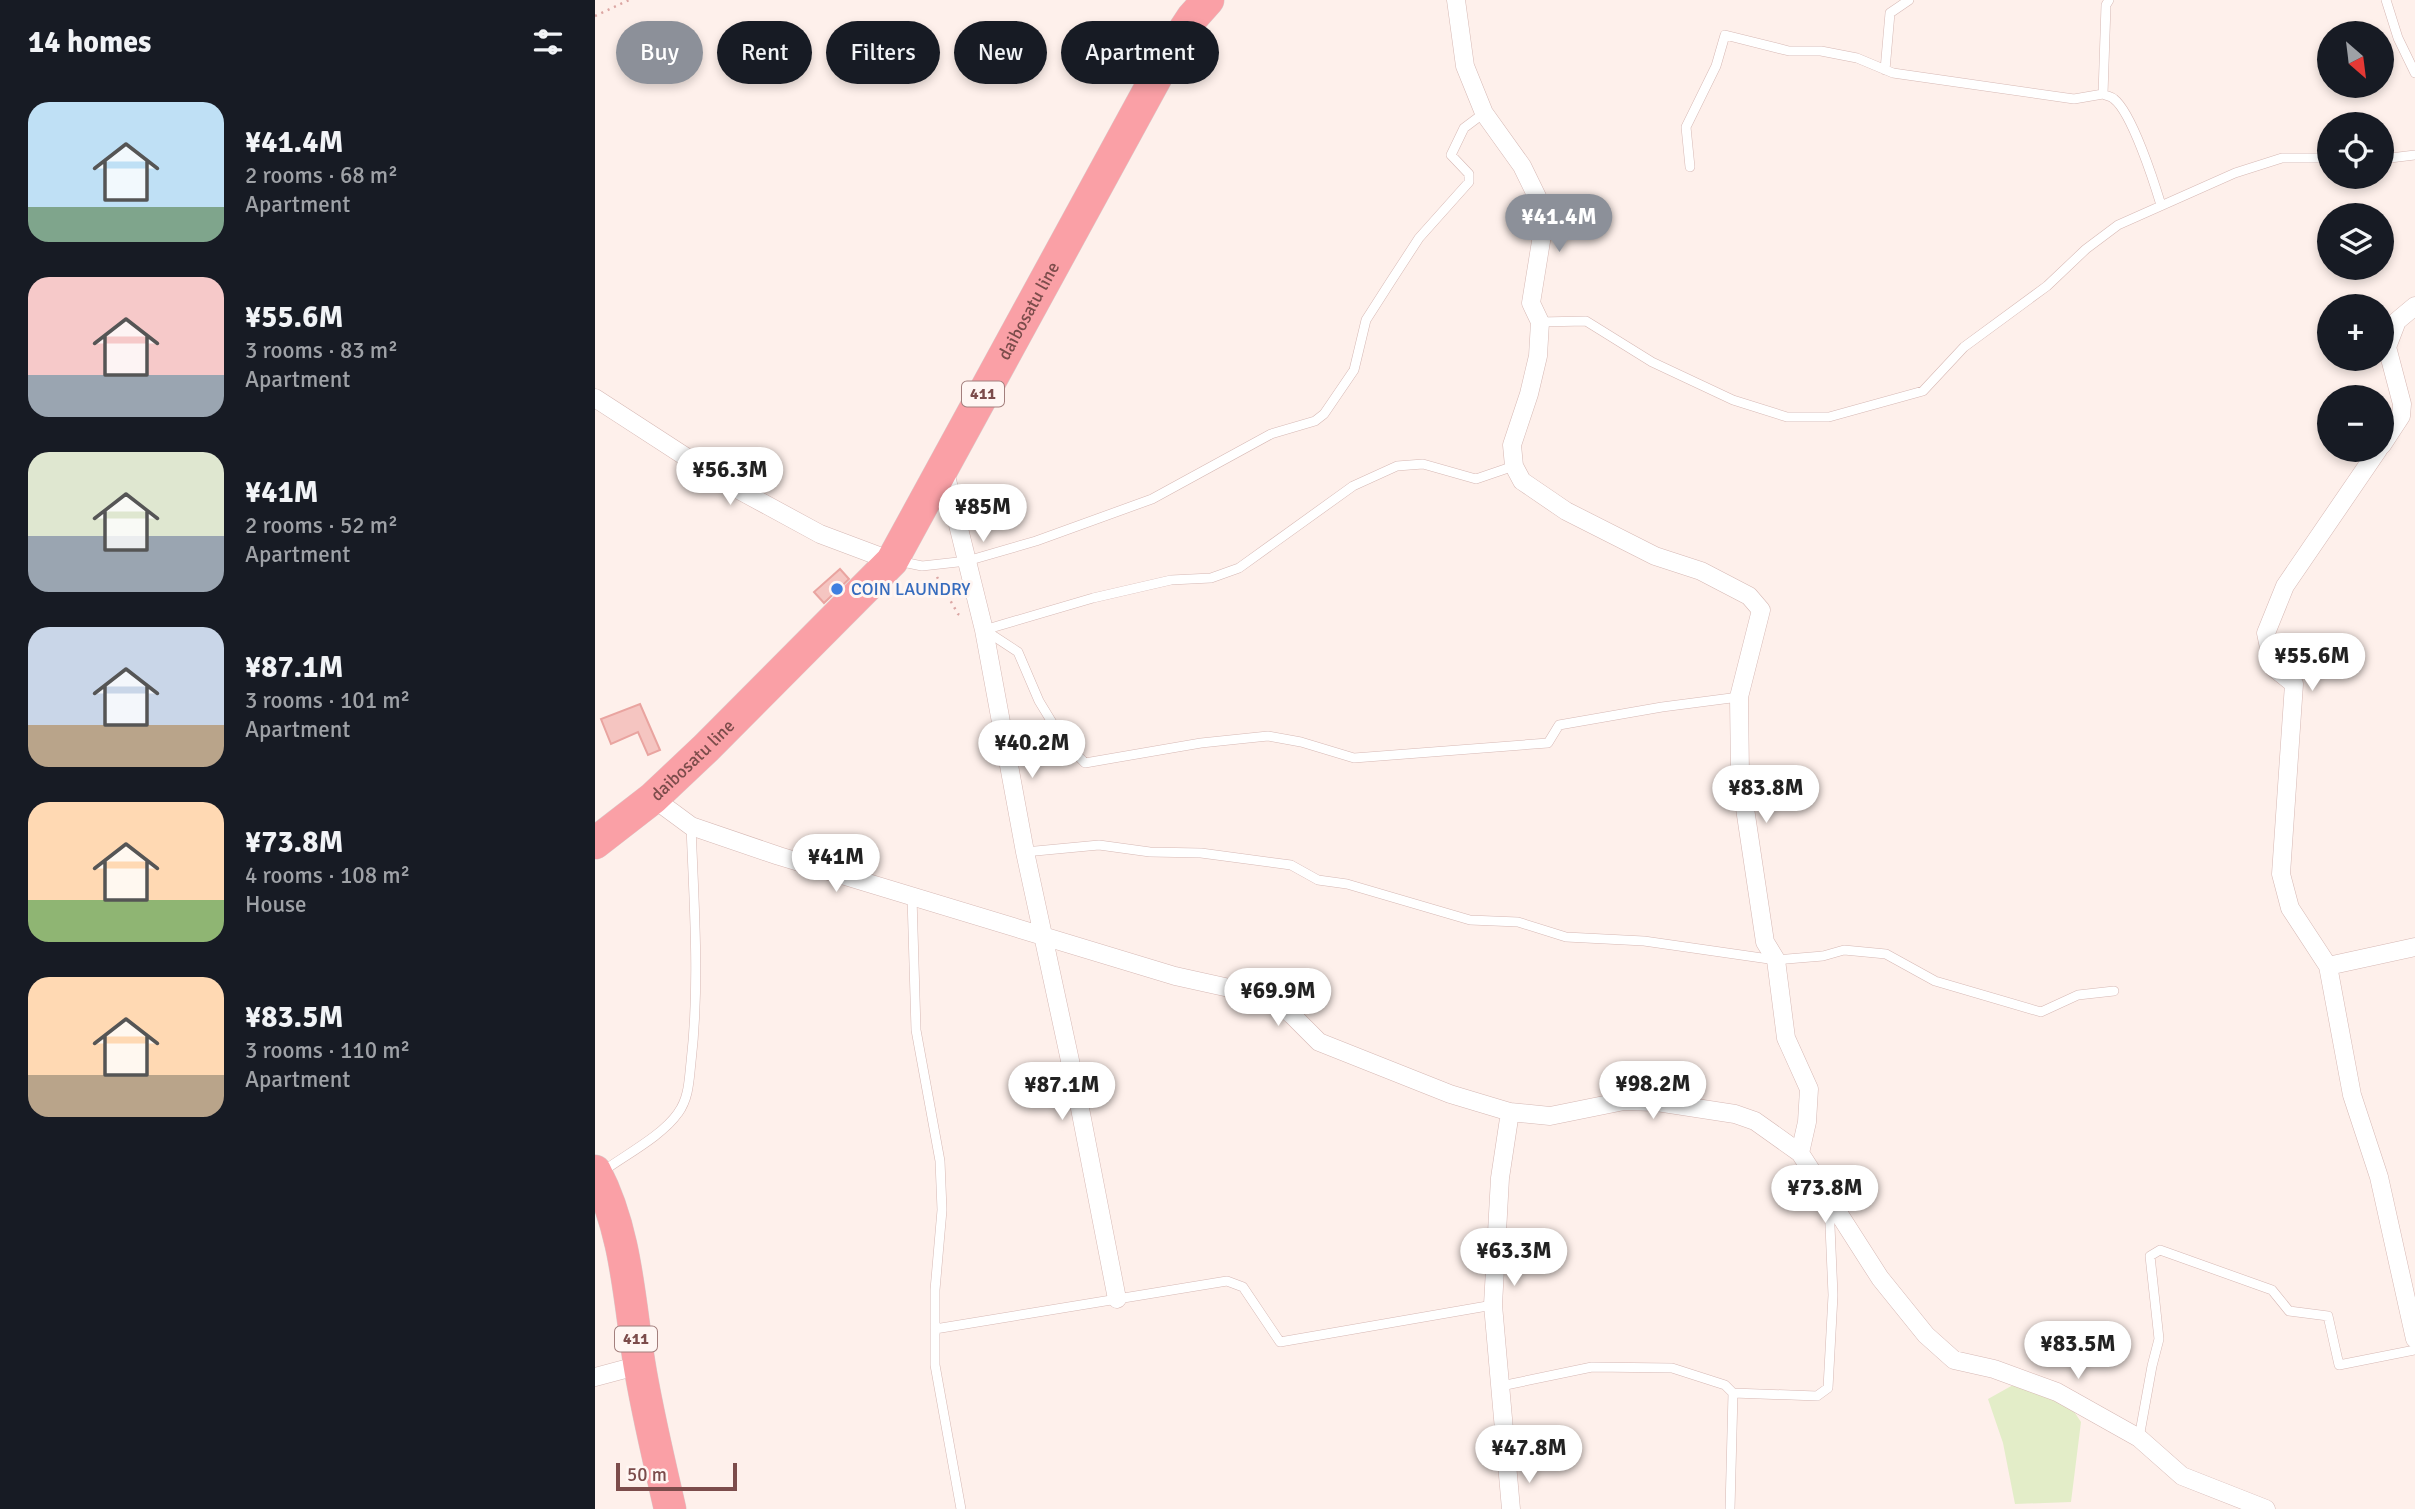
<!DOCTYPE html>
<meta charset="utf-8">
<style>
:root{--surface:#171b24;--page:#20242c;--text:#f1f3f6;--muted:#9ea1a6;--accent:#8c9099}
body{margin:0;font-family:Signika,sans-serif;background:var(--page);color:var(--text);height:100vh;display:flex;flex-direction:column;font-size:26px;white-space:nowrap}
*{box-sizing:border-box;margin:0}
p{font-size:23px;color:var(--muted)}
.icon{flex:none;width:38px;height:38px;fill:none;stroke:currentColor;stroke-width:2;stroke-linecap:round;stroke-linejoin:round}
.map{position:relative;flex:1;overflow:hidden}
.side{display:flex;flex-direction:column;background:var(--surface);width:595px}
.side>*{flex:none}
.hud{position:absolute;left:21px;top:21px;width:665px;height:63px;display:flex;gap:14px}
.needle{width:46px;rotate:152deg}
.buttons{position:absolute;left:1722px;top:21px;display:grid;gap:14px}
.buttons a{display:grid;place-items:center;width:77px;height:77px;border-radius:50%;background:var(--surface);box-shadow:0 4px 10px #0003;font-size:35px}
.scale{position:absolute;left:21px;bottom:18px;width:121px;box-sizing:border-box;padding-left:7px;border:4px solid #7c4c4b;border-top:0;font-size:19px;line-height:24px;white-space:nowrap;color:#7c4c4b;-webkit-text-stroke:5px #fff6f3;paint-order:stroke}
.price{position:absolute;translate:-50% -60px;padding:0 16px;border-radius:24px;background:#fff;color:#222;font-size:23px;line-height:46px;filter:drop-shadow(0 2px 4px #0008)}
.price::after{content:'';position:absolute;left:50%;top:42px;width:21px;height:16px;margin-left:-10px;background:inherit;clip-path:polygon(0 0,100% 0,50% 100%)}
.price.on{background:var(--accent);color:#fff}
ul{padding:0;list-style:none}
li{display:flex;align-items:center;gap:21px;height:175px;padding:0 28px}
li span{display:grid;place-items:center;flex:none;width:196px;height:140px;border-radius:21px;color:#555}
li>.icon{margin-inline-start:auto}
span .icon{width:84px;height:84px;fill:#fffc;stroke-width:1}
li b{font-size:30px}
h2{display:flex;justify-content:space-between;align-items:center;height:84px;padding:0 28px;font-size:30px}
.chip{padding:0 24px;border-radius:32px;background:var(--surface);box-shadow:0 4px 10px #0003;font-size:24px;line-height:63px}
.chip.on{background:var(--accent);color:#fff}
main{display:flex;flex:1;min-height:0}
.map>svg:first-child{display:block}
.green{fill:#e3edc8}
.building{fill:#f5c5c1;stroke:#e9a4a0;stroke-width:2}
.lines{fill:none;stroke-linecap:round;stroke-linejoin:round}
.lane-casing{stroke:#d6b8b4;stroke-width:10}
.street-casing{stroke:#d6b8b4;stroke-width:19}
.highway-casing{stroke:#dacdcd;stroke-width:33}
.path{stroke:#dba6a3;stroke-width:2.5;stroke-dasharray:2 5;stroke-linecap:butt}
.lane{stroke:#fff;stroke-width:9}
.street{stroke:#fff;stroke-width:18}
.highway{stroke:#faa0a6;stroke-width:32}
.shop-dot{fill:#3f7fe0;stroke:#fff6f3;stroke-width:2.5}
.labels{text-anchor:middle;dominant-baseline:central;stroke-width:6;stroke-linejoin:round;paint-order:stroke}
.shield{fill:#fff6f3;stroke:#a37f7d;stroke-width:2}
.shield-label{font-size:16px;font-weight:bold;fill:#7c4c4b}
.street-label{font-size:18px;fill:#7c4c4b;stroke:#fff6f3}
.shop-label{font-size:18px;fill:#366cbe;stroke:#fff6f3;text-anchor:start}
</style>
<main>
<section class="side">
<h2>14 homes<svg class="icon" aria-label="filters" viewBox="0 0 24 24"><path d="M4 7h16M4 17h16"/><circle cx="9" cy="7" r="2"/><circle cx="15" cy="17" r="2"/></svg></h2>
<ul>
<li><span style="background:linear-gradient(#bfe0f5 75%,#7fa58c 0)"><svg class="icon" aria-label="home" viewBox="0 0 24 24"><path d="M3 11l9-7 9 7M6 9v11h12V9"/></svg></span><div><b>¥41.4M</b><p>2 rooms · 68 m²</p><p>Apartment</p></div></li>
<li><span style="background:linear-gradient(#f6c9c9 70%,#9aa5b1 0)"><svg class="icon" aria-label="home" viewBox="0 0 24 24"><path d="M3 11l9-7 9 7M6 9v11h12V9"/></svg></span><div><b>¥55.6M</b><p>3 rooms · 83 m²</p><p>Apartment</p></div></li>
<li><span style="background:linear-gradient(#dfe7d0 60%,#9aa5b1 0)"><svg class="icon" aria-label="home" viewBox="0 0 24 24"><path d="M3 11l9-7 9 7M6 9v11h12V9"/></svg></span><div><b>¥41M</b><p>2 rooms · 52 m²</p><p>Apartment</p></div></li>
<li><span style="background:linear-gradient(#c9d6e8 70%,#b9a48a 0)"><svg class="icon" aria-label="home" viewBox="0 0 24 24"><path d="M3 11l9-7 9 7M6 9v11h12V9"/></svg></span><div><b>¥87.1M</b><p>3 rooms · 101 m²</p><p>Apartment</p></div></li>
<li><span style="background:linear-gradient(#ffd9b3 70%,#8fb573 0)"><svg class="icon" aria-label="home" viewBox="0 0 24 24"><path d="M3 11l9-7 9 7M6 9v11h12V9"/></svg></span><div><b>¥73.8M</b><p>4 rooms · 108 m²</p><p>House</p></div></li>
<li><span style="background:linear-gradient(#ffd9b3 70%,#b9a48a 0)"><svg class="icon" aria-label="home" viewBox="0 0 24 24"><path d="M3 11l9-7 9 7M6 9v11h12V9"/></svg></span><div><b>¥83.5M</b><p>3 rooms · 110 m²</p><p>Apartment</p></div></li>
</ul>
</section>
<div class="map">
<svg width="1820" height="1509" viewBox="0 0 1820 1509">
<rect width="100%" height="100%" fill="#fef0eb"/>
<path class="green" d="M1418,1385L1474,1404L1486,1422L1476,1502L1420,1504L1408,1443L1393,1399Z"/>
<path class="building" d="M245,569L254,579L229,603L219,592Z
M45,704L65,750L53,755L43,732L16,744L6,719Z"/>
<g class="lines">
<defs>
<path id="lane" d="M1514,0L1511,5L1508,94C1512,96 1516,96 1519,99C1537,113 1559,182 1566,205
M1791,0L1803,38L1820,73
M1290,70L1295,13L1314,0
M1787,159L1820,155
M1095,167L1091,127L1121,66L1130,35L1194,51H1226L1262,58L1298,73L1479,99L1508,94
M945,322L991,321L1057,362L1138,400L1192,417H1234L1328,391L1369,347L1452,286L1491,249L1523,225L1640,173L1687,158H1734
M303,561L327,566L372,561L441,541L557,499L676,434L720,421L729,414L759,370L771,320L796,281L824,238L874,182V174L856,155L869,128L889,113
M389,630L498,598L576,580L616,578L644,568L758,486L802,466L828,464L881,479L919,466
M391,631L423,652L444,701L458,724L475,748L490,763L606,743L673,736L706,742L759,758L953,743L964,725L1067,707L1144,697
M430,852L504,845L555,852L606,853L696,865L723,880L752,884L875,920L923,922L971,937L1049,941L1181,960L1228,956L1249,950L1291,954L1340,981L1446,1012L1483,995L1519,991
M317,897L321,1030L345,1161L347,1210L340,1290V1365L366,1509
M7,1172C30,1155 67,1136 83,1113C94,1098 94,1080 96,1062C105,984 99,904 96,826
M340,1329L632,1281L648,1287L685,1342L898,1305
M906,1386L997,1367L1077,1368L1130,1385L1138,1393L1222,1396L1233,1388L1238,1295L1234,1203
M1544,1438L1557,1366L1564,1339L1555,1256L1565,1250L1677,1290L1694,1311L1733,1316L1744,1365L1820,1350
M1135,1509L1138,1393"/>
<path id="street" d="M861,0L870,66L889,113L927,166L947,207L948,229L936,303L945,322L943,356L934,394L917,445L919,466L927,481L971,511L1060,556L1106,571L1154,596L1166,610L1144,697L1145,775L1170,942L1181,960L1191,1038L1214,1089L1212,1122L1205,1153
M0,398L131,483L225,534L297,561
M1787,445L1806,416L1807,404L1792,347L1802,321L1820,306
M349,468L389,630L430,852L482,1093L522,1299
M58,798L96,826L184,856L580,976L675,997L697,1015L724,1042L855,1094L915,1112L955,1116L1029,1101L1062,1102L1140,1114L1160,1121L1205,1153L1285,1278L1331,1335L1359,1360L1399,1369L1462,1392L1544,1438L1587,1476L1671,1509
M1820,947L1733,966L1757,1095L1784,1177L1820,1339
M1733,966L1695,908L1686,874L1699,684L1678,667L1671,633L1690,586L1783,450
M915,1112L905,1178L898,1305L916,1509
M0,1377L45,1365"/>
<g id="highway">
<path id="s1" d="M0,843L58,798L111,748L297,561L576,50L597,18L613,0"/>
<path d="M0,1171C31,1230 34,1297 44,1362C52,1412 64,1460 75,1509"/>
</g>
</defs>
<use href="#lane" class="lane-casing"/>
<use href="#street" class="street-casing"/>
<use href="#highway" class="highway-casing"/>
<path class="path" d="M0,16L34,0
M342,577L363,614L368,617"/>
<use href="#lane" class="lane"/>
<use href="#street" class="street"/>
<use href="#highway" class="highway"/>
</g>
<circle class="shop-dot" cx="242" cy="589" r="7"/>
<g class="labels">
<g class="shield">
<rect x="367" y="381.5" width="42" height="25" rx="5"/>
<rect x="20" y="1326.5" width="42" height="25" rx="5"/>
</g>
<g class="shield-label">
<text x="388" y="394">411</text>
<text x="41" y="1339">411</text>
</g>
<g class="street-label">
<text stroke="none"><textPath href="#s1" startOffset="695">daibosatu line</textPath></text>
<text stroke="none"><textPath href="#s1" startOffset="128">daibosatu line</textPath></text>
</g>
<g class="shop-label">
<text x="256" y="589">COIN LAUNDRY</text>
</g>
</g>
</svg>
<div class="buttons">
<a><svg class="needle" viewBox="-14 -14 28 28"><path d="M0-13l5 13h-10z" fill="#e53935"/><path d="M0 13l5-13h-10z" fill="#9ea1a6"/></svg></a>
<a><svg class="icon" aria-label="locate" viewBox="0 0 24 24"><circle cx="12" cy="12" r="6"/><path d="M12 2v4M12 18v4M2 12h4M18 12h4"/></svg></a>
<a><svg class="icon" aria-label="layers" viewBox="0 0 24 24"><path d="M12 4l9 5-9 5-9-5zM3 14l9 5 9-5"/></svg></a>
<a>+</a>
<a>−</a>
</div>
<div class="scale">50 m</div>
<b class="price on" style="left:964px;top:254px">¥41.4M</b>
<b class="price" style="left:135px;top:507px">¥56.3M</b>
<b class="price" style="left:388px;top:544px">¥85M</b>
<b class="price" style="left:1717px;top:693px">¥55.6M</b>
<b class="price" style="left:437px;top:780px">¥40.2M</b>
<b class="price" style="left:1171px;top:825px">¥83.8M</b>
<b class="price" style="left:241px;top:894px">¥41M</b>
<b class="price" style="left:683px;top:1028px">¥69.9M</b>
<b class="price" style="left:1058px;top:1121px">¥98.2M</b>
<b class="price" style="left:467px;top:1122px">¥87.1M</b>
<b class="price" style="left:1230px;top:1225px">¥73.8M</b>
<b class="price" style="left:919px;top:1288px">¥63.3M</b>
<b class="price" style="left:1483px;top:1381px">¥83.5M</b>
<b class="price" style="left:934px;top:1485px">¥47.8M</b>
<div class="hud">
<a class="chip on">Buy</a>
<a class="chip">Rent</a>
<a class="chip">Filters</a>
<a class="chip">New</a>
<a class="chip">Apartment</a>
</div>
</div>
</main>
